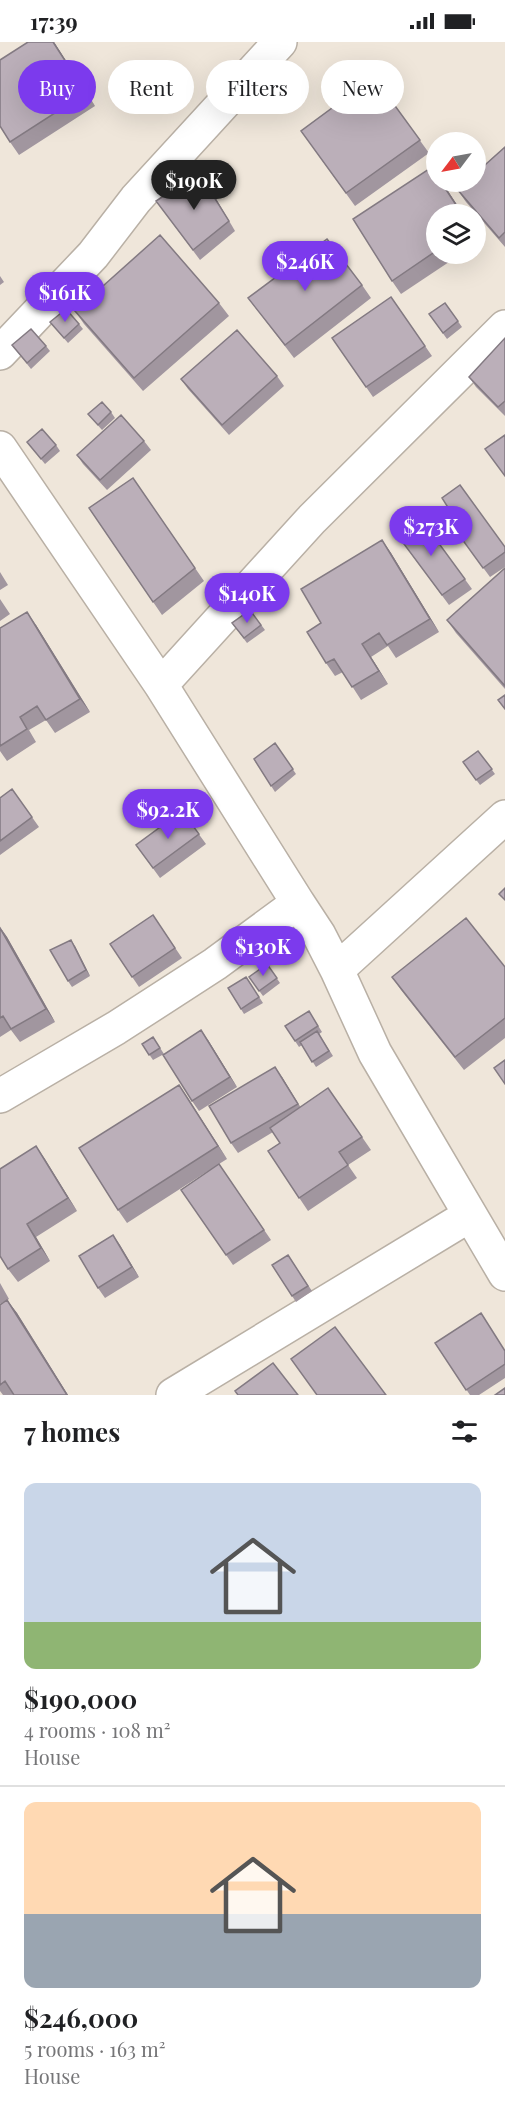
<!DOCTYPE html>
<meta charset="utf-8">
<style>
:root{--surface:#fff;--page:#f6f6f6;--text:#202124;--muted:#757577;--line:#e0e0e0;--accent:#7c3aed}
body{margin:0;font-family:"Playfair Display",serif;background:var(--page);color:var(--text);height:100vh;display:flex;flex-direction:column;font-size:22px;white-space:nowrap}
*{box-sizing:border-box;margin:0}
p{font-size:20px;color:var(--muted)}
.icon{flex:none;width:33px;height:33px;fill:none;stroke:currentColor;stroke-width:2;stroke-linecap:round;stroke-linejoin:round}
.map{position:relative;height:1353px;overflow:hidden}
.details{display:flex;flex-direction:column;background:var(--surface);flex:1}
.details>*{flex:none}
.guide{position:absolute;left:18px;top:18px;width:470px;height:54px;display:flex;gap:12px}
.needle{width:39px;rotate:238deg}
.controls{position:absolute;left:426px;top:90px;display:grid;gap:12px}
.controls a{display:grid;place-items:center;width:60px;height:60px;border-radius:50%;background:var(--surface);box-shadow:0 6px 24px #0002;font-size:30px}
.price{position:absolute;translate:-50% -51px;padding:0 14px;border-radius:21px;background:var(--accent);color:#fff;font-size:20px;line-height:39px;filter:drop-shadow(0 2px 3px #0008)}
.price::after{content:'';position:absolute;left:50%;top:36px;width:18px;height:14px;margin-left:-9px;background:inherit;clip-path:polygon(0 0,100% 0,50% 100%)}
.price.selected{background:#222;color:#fff}
ul{padding:0;list-style:none}
li{display:grid;align-content:center;gap:12px;height:318px;padding:0 24px}
li+li{border-top:2px solid var(--line)}
li span{display:grid;place-items:center;height:186px;border-radius:12px;color:#555}
li>.icon{margin-inline-start:auto}
span .icon{width:108px;height:108px;fill:#fffc;stroke-width:1}
li b{font-size:26px}
h2{display:flex;justify-content:space-between;align-items:center;height:72px;padding:0 24px;font-size:26px}
.chip{padding:0 21px;border-radius:27px;background:var(--surface);box-shadow:0 6px 24px #0002;font-size:21px;line-height:54px}
.chip.selected{background:var(--accent);color:#fff}
.status{display:flex;justify-content:space-between;align-items:center;height:42px;padding:0 30px;background:var(--surface);direction:ltr}
.status svg{height:16px;fill:currentColor}
.map>svg:first-child{display:block}
.lines{fill:none;stroke-linecap:round;stroke-linejoin:round}
.minor-casing{stroke:#b9b0a5;stroke-width:36}
.minor{stroke:#fff;stroke-width:33}
.wall{fill:#a1969f}
.shaded-wall{fill:#837a82}
.building{fill:#bbafb9;stroke:#837a82;stroke-width:1.5}
</style>
<div class="status"><b>17:39</b><svg viewBox="0 0 49 12"><path d="M0 12V9h3v3zM5 12V6h3v6zM10 12V3h3v9zM15 12V0h3v12zM26 1h20v11H26zM47 4h2v5h-2z"/></svg></div>
<div class="map">
<svg width="505" height="1353" viewBox="0 0 505 1353">
<rect width="100%" height="100%" fill="#efe6da"/>
<g class="lines">
<defs>
<path id="minor" d="M0,311L93,213L136,157L280,0
M0,406L161,643L298,861
M161,643L312,477L505,285
M337,928L505,775
M0,1054L116,986L215,922L298,861L319,893L337,928L375,1011L505,1232
M173,1353L470,1173"/>
</defs>
<use href="#minor" class="minor-casing"/>
<use href="#minor" class="minor"/>
</g>
<path class="wall" d="M28,0H54L95,64L19,113L10,100Z
M374,35L429,111L355,164L301,89Z
M505,105V205L466,160L457,147Z
M206,140L235,189L200,218L156,159Z
M436,140H442L463,172H436V212H461L401,252L392,239Z
M476,193L479,199L476,201Z
M0,234L4,240L0,243Z
M362,243L371,256L294,316L248,256Z
M391,255L432,314L373,355L332,296Z
M219,261L229,274L143,349L84,282L75,269Z
M445,261L462,285L447,297L429,272Z
M50,280L79,282L83,287L68,301Z
M505,296V374L476,345L469,335Z
M12,303L46,304L50,309L31,327Z
M277,334L284,344L229,393L188,347L181,337Z
M111,370L115,376L102,388L88,372Z
M144,399L151,408L107,448L83,422L77,413Z
M27,400L56,403L60,409L45,422Z
M133,436L204,539L162,573L89,466Z
M443,471L505,505V525L490,535Z
M421,477L472,547L449,563L398,494Z
M382,498L391,511L439,590L396,616L388,604L371,615L388,642L361,658L343,630L335,634L326,621L321,581Z
M505,526V647L456,591L447,578Z
M0,530L8,543L0,548Z
M0,557L10,572L0,579Z
M250,568L265,588L247,601L232,581Z
M36,583L90,670L55,691L46,678L29,688L36,700L7,719L0,709V586Z
M275,701L296,732L275,750L254,717Z
M478,709L495,732L480,743L463,720Z
M12,747L39,785L0,813V756Z
M182,769L206,802L160,836L136,803Z
M153,873L182,916L139,945L110,902Z
M0,885L7,895L55,980L20,1000L11,988L0,995Z
M75,904L90,934L72,945L68,939Z
M267,922L280,941L263,954L249,935Z
M505,925V996L464,1028L401,948L392,935Z
M246,935L263,961L244,972L228,946Z
M309,969L322,990L319,992L333,1014L316,1025L302,1003L299,1005L285,984Z
M153,995L164,1012L153,1018L142,1002Z
M208,998L237,1045L199,1069L192,1059Z
M282,1035L300,1065L328,1046L371,1108L348,1123L357,1136L308,1169L268,1109L280,1101L273,1090L238,1111L231,1101Z
M179,1043L227,1117L219,1122L271,1198L233,1223L181,1148L211,1127L127,1181L118,1168Z
M36,1104L77,1169L36,1195L50,1219L18,1240L8,1227Z
M113,1193L139,1235L105,1256L98,1246Z
M288,1213L312,1249L296,1260L272,1223Z
M0,1241L9,1257L0,1262Z
M7,1258L17,1271L68,1353H3L0,1349V1263Z
M435,1301L505,1308V1336L479,1353H470Z"/>
<path class="shaded-wall" d="M53,0H54L95,64L86,51Z
M199,131L206,140L235,189L229,179Z
M441,140H442L463,172H462Z
M382,498L391,511L439,590L430,577Z
M27,570L36,583L90,670L80,657Z
M362,602L371,615L388,642L379,629Z
M0,885L7,895L55,980L46,967Z
M71,898L75,904L90,934L86,928Z
M201,988L208,998L237,1045L230,1035Z
M275,1025L282,1035L304,1071L298,1062Z
M179,1043L188,1056L227,1117L218,1104Z
M36,1104L45,1117L77,1169L68,1156Z
M27,1182L36,1195L50,1219L41,1206Z
M113,1193L120,1203L139,1235L132,1225Z
M7,1258L17,1271L68,1353H67Z"/>
<path class="building" d="M28,0H53L86,51L10,100L0,84V18Z
M374,35L420,98L346,151L301,89Z
M505,105V190L499,196L457,147L466,140H476V131Z
M432,125L436,132V140H441L462,172H436V209L392,239L353,177Z
M199,131L229,179L193,208L156,159Z
M160,193L219,261L134,336L75,269Z
M327,197L362,243L285,303L248,256Z
M391,255L425,304L366,345L332,296Z
M445,261L458,279L443,291L429,272Z
M66,267L79,282L64,296L50,280Z
M31,287L46,304L27,321L12,303Z
M237,288L277,334L222,383L181,337Z
M505,296V359L498,365L469,335Z
M102,360L111,370L98,383L88,372Z
M121,373L144,399L100,438L77,413Z
M42,387L56,403L41,417L27,400Z
M505,393V434L485,407Z
M133,436L195,526L153,560L89,466Z
M460,443L505,505V510L483,526L443,471L449,467L442,456Z
M421,477L465,537L442,553L398,494Z
M382,498L430,577L387,603L379,591L362,602L379,629L352,645L334,617L326,621L307,590L321,581L301,547Z
M505,526V644L447,578Z
M250,568L261,583L244,596L232,581Z
M27,570L80,657L46,678L37,664L20,675L27,687L0,704V586Z
M505,653V667L498,658Z
M275,701L293,727L271,744L254,717Z
M478,709L492,727L476,738L463,720Z
M12,747L32,775L0,799V756Z
M182,769L199,792L153,826L136,803Z
M505,846V858L499,852Z
M153,873L175,906L132,935L110,902Z
M466,876L505,925V976L455,1015L392,935Z
M0,886L46,967L11,987L3,974L0,976Z
M71,898L86,928L68,939L50,908Z
M267,922L277,936L259,949L249,935Z
M246,935L259,955L241,967L228,946Z
M309,969L318,984L295,999L285,984Z
M201,988L230,1035L192,1059L163,1013Z
M317,989L329,1009L312,1020L300,1000Z
M153,995L160,1006L149,1013L142,1002Z
M505,1018V1042L494,1026Z
M275,1025L298,1062L231,1101L209,1064Z
M179,1043L218,1104L118,1168L79,1106Z
M328,1046L362,1095L339,1110L348,1123L299,1156L268,1109L280,1101L270,1086Z
M36,1104L68,1156L27,1182L41,1206L8,1227L0,1214V1127Z
M219,1122L264,1188L226,1213L181,1148Z
M113,1193L132,1225L98,1246L79,1214Z
M288,1213L308,1244L292,1254L272,1223Z
M7,1258L67,1353H14L5,1339L0,1343V1263Z
M481,1271L505,1309V1322L466,1348L435,1301Z
M335,1285L386,1353H317L291,1317Z
M273,1321L298,1353H238L235,1349Z
M505,1346V1353H495Z"/>
</svg>
<div class="controls">
<a><svg class="needle" viewBox="-14 -14 28 28"><path d="M0-13l5 13h-10z" fill="#e53935"/><path d="M0 13l5-13h-10z" fill="#757577"/></svg></a>
<a><svg class="icon" aria-label="layers" viewBox="0 0 24 24"><path d="M12 4l9 5-9 5-9-5zM3 14l9 5 9-5"/></svg></a>
</div>
<b class="price selected" style="left:194px;top:169px">$190K</b>
<b class="price" style="left:305px;top:250px">$246K</b>
<b class="price" style="left:65px;top:281px">$161K</b>
<b class="price" style="left:431px;top:515px">$273K</b>
<b class="price" style="left:247px;top:582px">$140K</b>
<b class="price" style="left:168px;top:798px">$92.2K</b>
<b class="price" style="left:263px;top:935px">$130K</b>
<div class="guide">
<a class="chip selected">Buy</a>
<a class="chip">Rent</a>
<a class="chip">Filters</a>
<a class="chip">New</a>
</div>
</div>
<section class="details">
<h2>7 homes<svg class="icon" aria-label="filters" viewBox="0 0 24 24"><path d="M4 7h16M4 17h16"/><circle cx="9" cy="7" r="2"/><circle cx="15" cy="17" r="2"/></svg></h2>
<ul>
<li><span style="background:linear-gradient(#c9d6e8 75%,#8fb573 0)"><svg class="icon" aria-label="home" viewBox="0 0 24 24"><path d="M3 11l9-7 9 7M6 9v11h12V9"/></svg></span><div><b>$190,000</b><p>4 rooms · 108 m²</p><p>House</p></div></li>
<li><span style="background:linear-gradient(#ffd9b3 60%,#9aa5b1 0)"><svg class="icon" aria-label="home" viewBox="0 0 24 24"><path d="M3 11l9-7 9 7M6 9v11h12V9"/></svg></span><div><b>$246,000</b><p>5 rooms · 163 m²</p><p>House</p></div></li>
</ul>
</section>
